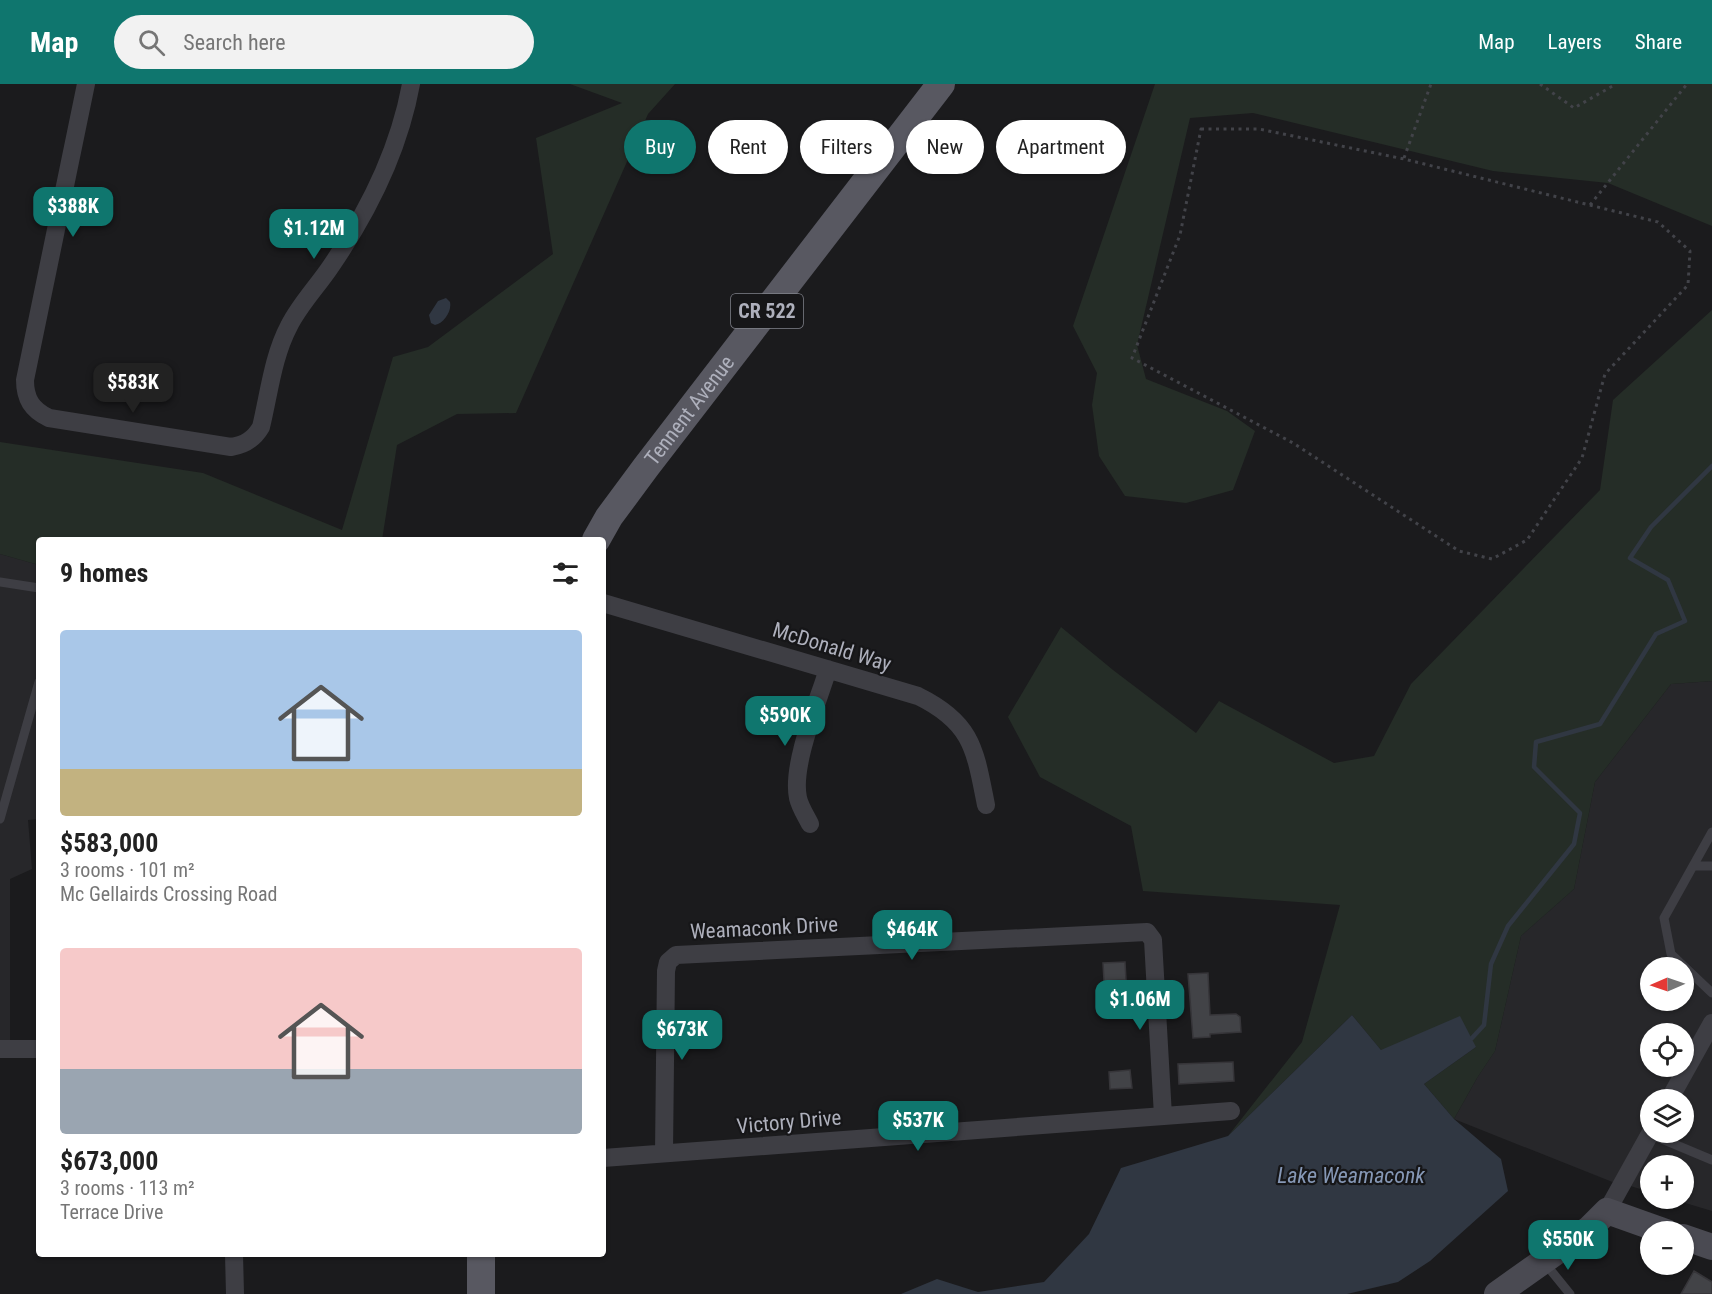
<!DOCTYPE html>
<meta charset="utf-8">
<style>
:root{--surface:#fff;--page:#f2f2f2;--text:#222;--muted:#767676;--accent:#0f766e}
body{margin:0;font-family:"Roboto Condensed",sans-serif;background:var(--page);color:var(--text);height:100vh;display:flex;flex-direction:column;font-size:22px;white-space:nowrap}
*{box-sizing:border-box;margin:0}
p{font-size:20px;color:var(--muted)}
.icon{flex:none;width:33px;height:33px;fill:none;stroke:currentColor;stroke-width:2;stroke-linecap:round;stroke-linejoin:round}
.map{position:relative;flex:1;overflow:hidden}
.details{position:absolute;left:36px;top:453px;width:570px;height:720px;display:flex;flex-direction:column;background:var(--surface);border-radius:6px;box-shadow:0 2px 4px #0004}
.details>*{flex:none}
.hud{position:absolute;left:624px;top:36px;width:570px;height:54px;display:flex;gap:12px}
.needle{width:39px;rotate:268deg}
.buttons{position:absolute;left:1640px;top:873px;display:grid;gap:12px}
.buttons a{display:grid;place-items:center;width:54px;height:54px;border-radius:50%;background:var(--surface);box-shadow:0 2px 4px #0004;font-size:30px}
.price{position:absolute;translate:-50% -51px;padding:0 14px;border-radius:12px;background:var(--accent);color:#fff;font-size:20px;line-height:39px;filter:drop-shadow(0 2px 3px #0008)}
.price::after{content:'';position:absolute;left:50%;top:36px;width:18px;height:14px;margin-left:-9px;background:inherit;clip-path:polygon(0 0,100% 0,50% 100%)}
.price.active{background:#222;color:#fff}
ul{padding:0;list-style:none}
li{display:grid;align-content:center;gap:12px;height:318px;padding:0 24px}
li span{display:grid;place-items:center;height:186px;border-radius:6px;color:#555}
li>.icon{margin-inline-start:auto}
span .icon{width:108px;height:108px;fill:#fffc;stroke-width:1}
li b{font-size:26px}
h2{display:flex;justify-content:space-between;align-items:center;height:72px;padding:0 24px;font-size:26px}
.tag{padding:0 21px;border-radius:27px;background:var(--surface);box-shadow:0 2px 4px #0004;font-size:21px;line-height:54px}
.tag.active{background:var(--accent);color:#fff}
header{display:flex;align-items:center;gap:36px;box-sizing:border-box;height:84px;padding:0 30px;background:var(--accent);color:#fff}
header strong{font-size:28px}
nav{display:flex;gap:33px;margin-inline-start:auto;font-size:21px}
.search{width:420px;height:54px;background:var(--page);display:flex;align-items:center;gap:15px;box-sizing:border-box;padding:0 21px;border-radius:33px;color:var(--muted);font-size:22px}
.map>svg:first-child{display:block}
.built{fill:#27272a;fill-rule:evenodd}
.green{fill:#252d27}
.water{fill:#303742}
.lines{fill:none;stroke-linecap:round;stroke-linejoin:round}
.stream{stroke:#303742;stroke-width:4.5}
.building{fill:#424347;stroke:#363539;stroke-width:1.5}
.path{stroke:#424349;stroke-width:3;stroke-dasharray:3 4.5;stroke-linecap:butt}
.lane{stroke:#3e3e44;stroke-width:9}
.street{stroke:#3e3e44;stroke-width:18}
.secondary{stroke:#4a4a52;stroke-width:26}
.primary{stroke:#585861;stroke-width:28}
.labels{text-anchor:middle;dominant-baseline:central;stroke-width:4.5;stroke-linejoin:round;paint-order:stroke}
.shield{fill:#161618;stroke:#80828b;stroke-width:1.5}
.shield-label{font-size:20px;font-weight:bold;fill:#aeb0bc}
.street-label{font-size:21px;fill:#aeb0bc;stroke:#161618}
.water-label{font-size:22px;font-style:italic;fill:#8698b6;stroke:#161618}
</style>
<header>
<strong>Map</strong>
<div class="search"><svg class="icon" aria-label="search" viewBox="0 0 24 24"><circle cx="10" cy="10" r="6"/><path d="M15 15l6 6"/></svg>Search here</div>
<nav><a>Map</a><a>Layers</a><a>Share</a></nav>
</header>
<div class="map">
<svg width="1712" height="1210" viewBox="0 0 1712 1210">
<rect width="100%" height="100%" fill="#1b1b1d"/>
<path class="built" d="M0,470L39,481V735L28,736L32,785L10,795V964L0,963Z
M1712,597V1127L1672,1115L1683,1114V1082H1650V1108L1624,1100L1620,1101L1454,1035L1477,994L1495,967L1521,852L1574,805L1595,698L1671,600ZM1650,884H1683V916H1650ZM1650,950H1683V982H1650ZM1650,1016H1683V1048H1650Z"/>
<path class="green" d="M570,0H675L648,30L516,329L457,330L397,361L382,456H39V481L0,470V358L203,389L342,446L393,273L428,263L553,170L536,54L622,19Z
M1155,0H1712V142L1608,99L1493,87L1253,29L1190,34L1137,261L1146,295L1227,327L1255,347L1233,406L1186,419L1125,412L1099,372L1092,321L1097,289L1073,242Z
M1712,226V597L1671,600L1595,698L1574,805L1521,852L1495,967L1477,994L1454,1035L1424,1000L1476,963L1381,966L1352,931L1228,1052L1302,958L1340,821L1143,807L1131,742L1040,693L1008,633L1061,543L1113,586L1196,649L1219,617L1334,679L1374,672L1411,600L1600,406L1613,316Z"/>
<path class="water" d="M446,214L450,218C452,227 444,239 435,241L431,239L429,231L438,217Z
M1352,931L1381,966L1460,932L1476,963L1424,1000L1454,1035L1501,1075L1508,1107L1430,1177L1398,1198L1347,1210H901L937,1195L978,1208L1044,1198L1089,1150L1121,1084L1228,1052Z"/>
<g class="lines">
<path class="stream" d="M1472,954L1484,941L1491,880L1508,842L1574,760L1580,729L1534,683L1536,658L1600,640L1656,550L1685,537L1668,496L1630,474L1651,443L1712,382"/>
</g>
<path class="building" d="M1125,878L1126,896L1104,897L1103,879Z
M1208,889L1210,931L1236,930L1240,933L1241,948L1210,950V953L1193,954L1188,890Z
M1233,978L1234,997L1179,1000L1178,980Z
M1130,986L1132,1004L1110,1005L1109,988Z
M1694,1187L1712,1198V1210H1681Z"/>
<g class="lines">
<path class="path" d="M1540,0L1574,24L1616,0
M1201,45H1259L1404,75L1658,138L1690,167L1688,201L1605,290L1582,374L1527,456L1492,475L1459,467L1293,359L1132,274L1180,151Z
M1404,74L1431,0
M1590,121L1687,0"/>
<path class="lane" d="M0,498L39,504
M0,735L39,598
M1693,782L1712,748
M1712,782H1693L1664,834L1671,870L1712,909
M1650,1050L1712,1076
M1544,1178L1570,1210"/>
<path class="street" d="M86,0L25,296C25,315 32,326 49,334L231,363C245,361 254,355 261,343C269,310 273,272 289,242C300,220 317,203 331,182C368,128 399,66 411,0
M603,519L918,612C973,639 975,666 986,721
M810,740C806,732 800,723 798,714C791,681 818,618 828,585
M0,965H39
M1669,1016L1712,939
M664,1069L666,887L668,878L676,871L1147,848L1153,856L1163,1032
M603,1074L1231,1027
M1607,1127L1651,1048
M234,1170L235,1210"/>
<path class="secondary" d="M1683,1153L1712,1163
M1497,1210L1590,1144L1607,1127L1666,1148"/>
<g class="primary">
<path id="s1" d="M596,456L609,433L646,383L941,0"/>
<path d="M481,1210V1170"/>
</g>
</g>
<g class="labels">
<rect class="shield" x="731" y="210" width="72" height="34" rx="4.5"/>
<g class="shield-label">
<text x="767" y="227">CR 522</text>
</g>
<g class="street-label">
<text stroke="none"><textPath href="#s1" startOffset="160">Tennent Avenue</textPath></text>
<text transform="translate(832 563) rotate(17)">McDonald Way</text>
<text transform="translate(764 844) rotate(-3)">Weamaconk Drive</text>
<text transform="translate(789 1038) rotate(-5)">Victory Drive</text>
</g>
<g class="water-label">
<text x="1351" y="1091">Lake Weamaconk</text>
</g>
</g>
</svg>
<div class="buttons">
<a><svg class="needle" viewBox="-14 -14 28 28"><path d="M0-13l5 13h-10z" fill="#e53935"/><path d="M0 13l5-13h-10z" fill="#767676"/></svg></a>
<a><svg class="icon" aria-label="locate" viewBox="0 0 24 24"><circle cx="12" cy="12" r="6"/><path d="M12 2v4M12 18v4M2 12h4M18 12h4"/></svg></a>
<a><svg class="icon" aria-label="layers" viewBox="0 0 24 24"><path d="M12 4l9 5-9 5-9-5zM3 14l9 5 9-5"/></svg></a>
<a>+</a>
<a>−</a>
</div>
<b class="price" style="left:73px;top:154px">$388K</b>
<b class="price" style="left:314px;top:176px">$1.12M</b>
<b class="price active" style="left:133px;top:330px">$583K</b>
<b class="price" style="left:785px;top:663px">$590K</b>
<b class="price" style="left:912px;top:877px">$464K</b>
<b class="price" style="left:1140px;top:947px">$1.06M</b>
<b class="price" style="left:682px;top:977px">$673K</b>
<b class="price" style="left:918px;top:1068px">$537K</b>
<b class="price" style="left:1568px;top:1187px">$550K</b>
<div class="hud">
<a class="tag active">Buy</a>
<a class="tag">Rent</a>
<a class="tag">Filters</a>
<a class="tag">New</a>
<a class="tag">Apartment</a>
</div>
<section class="details">
<h2>9 homes<svg class="icon" aria-label="filters" viewBox="0 0 24 24"><path d="M4 7h16M4 17h16"/><circle cx="9" cy="7" r="2"/><circle cx="15" cy="17" r="2"/></svg></h2>
<ul>
<li><span style="background:linear-gradient(#a9c7e8 75%,#c2b280 0)"><svg class="icon" aria-label="home" viewBox="0 0 24 24"><path d="M3 11l9-7 9 7M6 9v11h12V9"/></svg></span><div><b>$583,000</b><p>3 rooms · 101 m²</p><p>Mc Gellairds Crossing Road</p></div></li>
<li><span style="background:linear-gradient(#f6c9c9 65%,#9aa5b1 0)"><svg class="icon" aria-label="home" viewBox="0 0 24 24"><path d="M3 11l9-7 9 7M6 9v11h12V9"/></svg></span><div><b>$673,000</b><p>3 rooms · 113 m²</p><p>Terrace Drive</p></div></li>
</ul>
</section>
</div>
